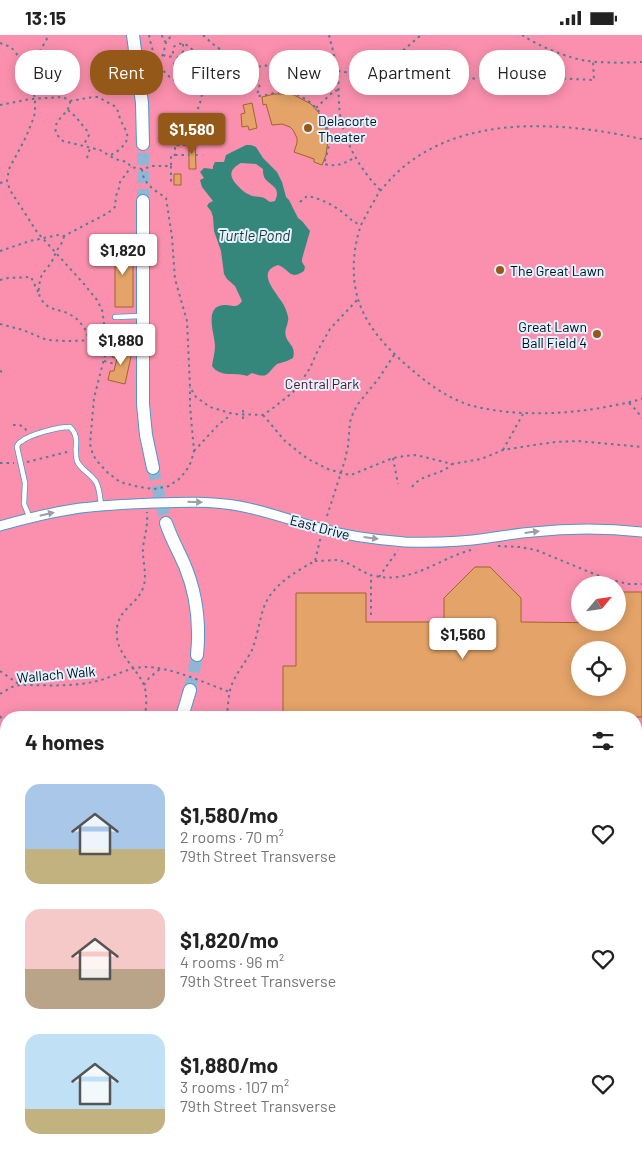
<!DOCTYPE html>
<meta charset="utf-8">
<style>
:root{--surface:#fff;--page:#f2f2f2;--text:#222;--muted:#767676;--accent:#945919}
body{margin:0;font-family:Barlow,sans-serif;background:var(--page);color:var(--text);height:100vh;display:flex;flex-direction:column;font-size:19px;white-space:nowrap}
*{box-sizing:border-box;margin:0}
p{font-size:16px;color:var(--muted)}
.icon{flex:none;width:28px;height:28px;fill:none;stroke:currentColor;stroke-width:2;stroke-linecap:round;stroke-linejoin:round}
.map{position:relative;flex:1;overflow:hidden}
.side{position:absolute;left:0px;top:676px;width:642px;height:446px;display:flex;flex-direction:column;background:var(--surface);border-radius:20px 20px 0 0;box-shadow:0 2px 12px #0003}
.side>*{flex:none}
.top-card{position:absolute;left:15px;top:15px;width:612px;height:45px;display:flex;gap:10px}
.needle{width:32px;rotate:61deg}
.tools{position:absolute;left:571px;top:541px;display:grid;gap:10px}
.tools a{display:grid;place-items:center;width:55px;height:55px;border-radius:50%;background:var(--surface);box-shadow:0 2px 12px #0003;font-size:25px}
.price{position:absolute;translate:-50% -42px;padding:0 11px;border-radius:5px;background:#fff;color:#222;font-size:16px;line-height:32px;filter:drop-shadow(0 1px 2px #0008)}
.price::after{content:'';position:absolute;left:50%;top:30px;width:15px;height:11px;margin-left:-8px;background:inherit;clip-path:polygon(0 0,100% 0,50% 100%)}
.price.on{background:var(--accent);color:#fff}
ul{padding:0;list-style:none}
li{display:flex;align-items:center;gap:15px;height:125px;padding:0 25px}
li span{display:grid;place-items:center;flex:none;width:140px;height:100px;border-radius:15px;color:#555}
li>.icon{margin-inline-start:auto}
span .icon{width:60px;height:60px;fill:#fffc;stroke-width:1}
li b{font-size:21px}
h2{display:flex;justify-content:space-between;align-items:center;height:60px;padding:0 25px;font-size:21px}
.chip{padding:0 18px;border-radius:20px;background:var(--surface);box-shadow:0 2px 12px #0003;font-size:18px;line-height:45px}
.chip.on{background:var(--accent);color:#fff}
.status{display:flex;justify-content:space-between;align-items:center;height:35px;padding:0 25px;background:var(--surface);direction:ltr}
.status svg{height:14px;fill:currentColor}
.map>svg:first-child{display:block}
.green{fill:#fa90ae;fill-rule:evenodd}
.water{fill:#35877c;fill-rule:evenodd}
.building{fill:#e4a368;stroke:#a06528;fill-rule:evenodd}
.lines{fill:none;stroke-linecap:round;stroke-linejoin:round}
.secondary-tunnel{stroke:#90b6d5;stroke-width:12;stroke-dasharray:12 6;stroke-linecap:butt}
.lane-casing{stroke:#4e96cb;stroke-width:6}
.street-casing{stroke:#4e96cb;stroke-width:11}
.secondary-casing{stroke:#4e96cb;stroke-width:14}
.path{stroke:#5b7991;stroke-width:2;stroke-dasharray:2.5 4;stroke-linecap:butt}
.lane{stroke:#fff;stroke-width:4.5}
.street{stroke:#fff;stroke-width:9}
.secondary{stroke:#fff;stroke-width:12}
.oneway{fill:#999fa5}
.poi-dot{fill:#945919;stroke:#e3f1fc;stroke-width:2}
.labels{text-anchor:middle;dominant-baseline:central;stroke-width:4;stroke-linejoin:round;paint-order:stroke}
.poi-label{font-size:14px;fill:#000f1e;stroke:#e3f1fc;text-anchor:start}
.park-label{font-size:14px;fill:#510f28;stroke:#e3f1fc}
.street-label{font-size:14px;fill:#000f1e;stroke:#e3f1fc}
.water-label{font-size:15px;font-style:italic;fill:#1e3834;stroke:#e3f1fc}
</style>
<div class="status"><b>13:15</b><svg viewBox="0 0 49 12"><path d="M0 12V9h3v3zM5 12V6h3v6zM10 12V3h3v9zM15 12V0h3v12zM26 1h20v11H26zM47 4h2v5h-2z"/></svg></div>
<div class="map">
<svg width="642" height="1122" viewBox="0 0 642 1122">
<rect width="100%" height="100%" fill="#aad4f5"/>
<path class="green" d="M0,0H642V805H636V682H6V799H0ZM580,550H618V588H580ZM580,615H618V652H580Z"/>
<path class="water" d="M246,110H251L256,112L263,123L277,137L282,147L286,162L289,165L298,183L302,186L310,196L302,224V227L305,232L304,236C289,246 290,234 278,230C252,238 283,263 286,275C287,278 289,283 288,286C287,292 284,295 286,302C289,310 296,311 293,323L287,326L277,329C266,339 269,344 252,338L247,341C236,337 220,343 212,331C213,324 215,317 215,311C215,300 203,271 224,270C232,269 236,275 242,266L235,251L227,244L224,239L221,216L214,196L213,182L211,176L207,171L209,168L213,166L202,152L200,145L204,143L200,137L204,133L213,134V131L215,127H224L226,120ZM241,128L256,129L263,134C263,136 263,139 264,142C269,151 282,151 275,166L270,167C267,165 264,162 260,162C255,161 253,162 248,159C245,158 242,155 239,152C229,142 228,135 241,128Z"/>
<path class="building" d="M289,41H313V52L289,53Z
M274,59H292L311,69L319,78L326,94L328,105L326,120L322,130L314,127V124L294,117L297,108V103L293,95L290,92L282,89L272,90L266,69L263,70L262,62Z
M252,68L257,93L249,95L248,91L242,92L241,79L245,78L243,70Z
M189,105H195L196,134H189Z
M174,139H181V150H174Z
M111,212H133V272H115V228H111Z
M115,313L132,317L125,349L108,345L110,336H114L117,323L112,322Z
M475,532H490L521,563V587L618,588V557H642V682H283V631H296V558H366V587H444V563ZM580,615H618V652H580Z"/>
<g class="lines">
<path class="secondary-tunnel" d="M143,166V109
M153,433L166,488
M190,655L197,620"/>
<defs>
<path id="lane" d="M115,282L141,281
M30,483L24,469L25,448L17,412C18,409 18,408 22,406C31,399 58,392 70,392C81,403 73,412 77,426C81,435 91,439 96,447C100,454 100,464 101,471"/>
<path id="street" d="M0,491C24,484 49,478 74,474C101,470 129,469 156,468C184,467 212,466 239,471C267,476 293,486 319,493C347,501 376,505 405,507C433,508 460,507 488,503C503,501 518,498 533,497C569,493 606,493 642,497
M269,1116V1122
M375,1116V1122
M482,1116V1122
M40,1122V1116
M588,1122V1116"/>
<path id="secondary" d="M133,0L142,68L143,109
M143,166V369L146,400L153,433
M166,488C171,503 179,517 185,531C197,560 200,590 197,620
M182,682L190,655
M636,817H642
M0,818H6
M0,1019H6
M636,1021H642
M156,1116V1122"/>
</defs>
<use href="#lane" class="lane-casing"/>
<use href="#street" class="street-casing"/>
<use href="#secondary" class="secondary-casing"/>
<path class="path" d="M149,0C153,22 163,46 188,50C193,51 198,51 204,51L203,46C199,45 194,44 194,39L198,34L205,32L210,35L212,42L208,45L203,46
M162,0L163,5L166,7L172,0
M203,0C217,14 233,23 250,32
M329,0L338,36
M522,0C538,11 568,23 587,26C605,28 624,28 642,27
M0,8L11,12L19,22L28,40L35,63V78L32,87L26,102L9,134L7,146L10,155L37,197L84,249L97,265L102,275L104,287L105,320L94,363L90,409L93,420L98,427L107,437L120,447L139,452L154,454L169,451L179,444L186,436L191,427L194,416L190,371V352
M183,9V19
M163,20L168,22L173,21V13C179,5 189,9 194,17V20L188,21L182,18L179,20L174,29L176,32H180L184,30L187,31L185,49
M156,24L163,20L166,7
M276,30C276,37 281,45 289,45
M254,31L260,54L257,58L258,61C267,61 276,56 285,57C310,60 329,81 329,106C329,114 326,121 324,129C337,132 344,129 355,122
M27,38L32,35L34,33L40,16L49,0
M358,39L373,48L421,45L530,42L594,45L593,26
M303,42V27
M315,46L338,45
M284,57L282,52L284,45
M70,66C71,81 42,88 63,106L100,115L115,124L127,127L131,132L142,134L153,131H171V120H175V110H192L193,87L200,68L204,51C218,48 243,48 250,32H252C279,30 314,21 338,36
M0,70L30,64L63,62L70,66L93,62H98L116,72C118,76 119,80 120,84C126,97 133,102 120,114C117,117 113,118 110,121
M316,73L334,56L339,55
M68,75L76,82L88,97L89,100L83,111
M642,104C556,85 443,77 382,154C377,159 374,167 370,173C367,179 364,184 361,190C353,213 351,241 358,264C366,290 384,310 404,328C421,343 438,357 459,366C472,372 486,374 500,376C547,382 596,376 642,364
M175,120H189
M195,120H199
M87,123L90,113
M171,131V150
M142,134C143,150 155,155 166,163L172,202L175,244L187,286L190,352L196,362L210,372L233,379L263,380L273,373L292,358L299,350L310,333L318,315L330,294L358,264
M0,148L7,146
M380,155C360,134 345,109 340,79C338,65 339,50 338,36L358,39L400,18L421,0
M300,167L307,161C319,163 331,169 341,176C349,182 352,187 361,190
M64,201C63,207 60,211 57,215C55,219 54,222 52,226C45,238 40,237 39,253C38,257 39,260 41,264C49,277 60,273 71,280C80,285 87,295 89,305
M0,216L30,206L58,200L64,201L108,178L115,172L116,161L119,153L120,147L131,132
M0,245L8,243L31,242L38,257
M0,289L23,295L47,305L67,306L105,305
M104,326L115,329
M0,336L2,337
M629,368L636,375L642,383
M263,380L285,406L300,418L308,424L328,434L341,438L351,440L393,423L405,421L415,420L424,422L452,429L481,424L503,415L534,410L556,407L578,406L642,412
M243,384V375
M13,390C20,390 24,390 27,397
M503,415L523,379
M194,416L219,389L231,380
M393,423L398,449
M27,427L71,416
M0,428H14
M412,452C422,438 441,441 452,429
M327,481L345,425L348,411L350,387L353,378L358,369L379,343L394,320
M498,511L520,512L536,515L604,543L628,549H642
M315,526C322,526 331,525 338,525C348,527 357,534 366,538C370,541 376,541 380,542C416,546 438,524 471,515
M379,542L398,515
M371,580V540
M0,636L20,650
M144,650L149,643L160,634
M0,659L12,652L20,650C44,650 70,652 93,647C110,644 127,632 145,632C172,632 204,648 230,657
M0,681L6,690
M145,682C146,672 148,658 143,648C136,633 119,621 117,602C114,573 138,572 144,550C147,537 142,525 143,512C145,498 148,492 147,477
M227,682C228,671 228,659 232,649C237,637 246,627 252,615C257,602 259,588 263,575C270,551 295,537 315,526L321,501
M0,718H6"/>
<use href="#lane" class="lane"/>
<use href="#street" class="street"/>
<use href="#secondary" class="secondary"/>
</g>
<defs><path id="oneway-solid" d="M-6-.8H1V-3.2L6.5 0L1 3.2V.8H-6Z" transform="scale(1.25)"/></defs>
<g class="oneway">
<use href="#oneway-solid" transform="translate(195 467) rotate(1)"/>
<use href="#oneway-solid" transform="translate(47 479) rotate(-13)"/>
<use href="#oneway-solid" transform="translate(532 497) rotate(-7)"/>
<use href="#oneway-solid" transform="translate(371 503) rotate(7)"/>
</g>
<g class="poi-dot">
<circle cx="308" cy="93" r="5"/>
<circle cx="500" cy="235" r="5"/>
<circle cx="597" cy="299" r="5"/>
</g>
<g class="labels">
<g class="poi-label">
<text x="318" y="85">Delacorte<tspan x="318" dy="16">Theater</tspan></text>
<text x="510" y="235">The Great Lawn</text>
<text x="587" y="291" text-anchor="end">Great Lawn<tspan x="587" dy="16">Ball Field 4</tspan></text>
</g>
<g class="park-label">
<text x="322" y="348">Central Park</text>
</g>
<g class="street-label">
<text transform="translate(320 492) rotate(15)">East Drive</text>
<text transform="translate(56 639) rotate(-5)">Wallach Walk</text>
</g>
<g class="water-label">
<text x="254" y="200">Turtle Pond</text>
</g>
</g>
</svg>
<div class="tools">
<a><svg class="needle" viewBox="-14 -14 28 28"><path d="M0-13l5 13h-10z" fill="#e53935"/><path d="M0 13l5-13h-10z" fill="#767676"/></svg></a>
<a><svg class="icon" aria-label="locate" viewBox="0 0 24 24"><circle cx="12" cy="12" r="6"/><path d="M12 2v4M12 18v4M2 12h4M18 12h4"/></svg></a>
</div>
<b class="price on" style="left:192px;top:120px">$1,580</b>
<b class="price" style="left:123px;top:241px">$1,820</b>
<b class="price" style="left:121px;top:331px">$1,880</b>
<b class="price" style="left:463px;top:625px">$1,560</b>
<div class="top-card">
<a class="chip">Buy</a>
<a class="chip on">Rent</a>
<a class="chip">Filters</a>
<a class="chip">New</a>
<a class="chip">Apartment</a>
<a class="chip">House</a>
</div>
<section class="side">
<h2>4 homes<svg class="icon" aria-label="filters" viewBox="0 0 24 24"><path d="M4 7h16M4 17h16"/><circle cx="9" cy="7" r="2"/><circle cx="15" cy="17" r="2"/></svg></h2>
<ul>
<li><span style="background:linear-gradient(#a9c7e8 65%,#c2b280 0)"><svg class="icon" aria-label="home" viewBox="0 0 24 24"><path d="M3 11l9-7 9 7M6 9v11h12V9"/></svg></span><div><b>$1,580/mo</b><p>2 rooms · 70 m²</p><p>79th Street Transverse</p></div><svg class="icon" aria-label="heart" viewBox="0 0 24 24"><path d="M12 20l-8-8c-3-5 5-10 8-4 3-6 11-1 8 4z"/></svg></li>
<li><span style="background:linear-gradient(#f6c9c9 60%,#b9a48a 0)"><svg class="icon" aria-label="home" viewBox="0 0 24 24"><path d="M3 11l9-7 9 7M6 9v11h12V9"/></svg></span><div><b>$1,820/mo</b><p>4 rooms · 96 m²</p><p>79th Street Transverse</p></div><svg class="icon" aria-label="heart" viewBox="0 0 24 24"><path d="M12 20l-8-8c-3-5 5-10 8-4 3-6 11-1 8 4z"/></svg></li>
<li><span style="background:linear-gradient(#bfe0f5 75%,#c2b280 0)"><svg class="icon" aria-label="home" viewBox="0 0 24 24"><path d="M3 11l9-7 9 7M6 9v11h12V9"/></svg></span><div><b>$1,880/mo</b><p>3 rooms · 107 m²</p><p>79th Street Transverse</p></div><svg class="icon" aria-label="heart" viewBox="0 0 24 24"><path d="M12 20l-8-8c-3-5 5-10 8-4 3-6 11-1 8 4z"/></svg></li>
</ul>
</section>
</div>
